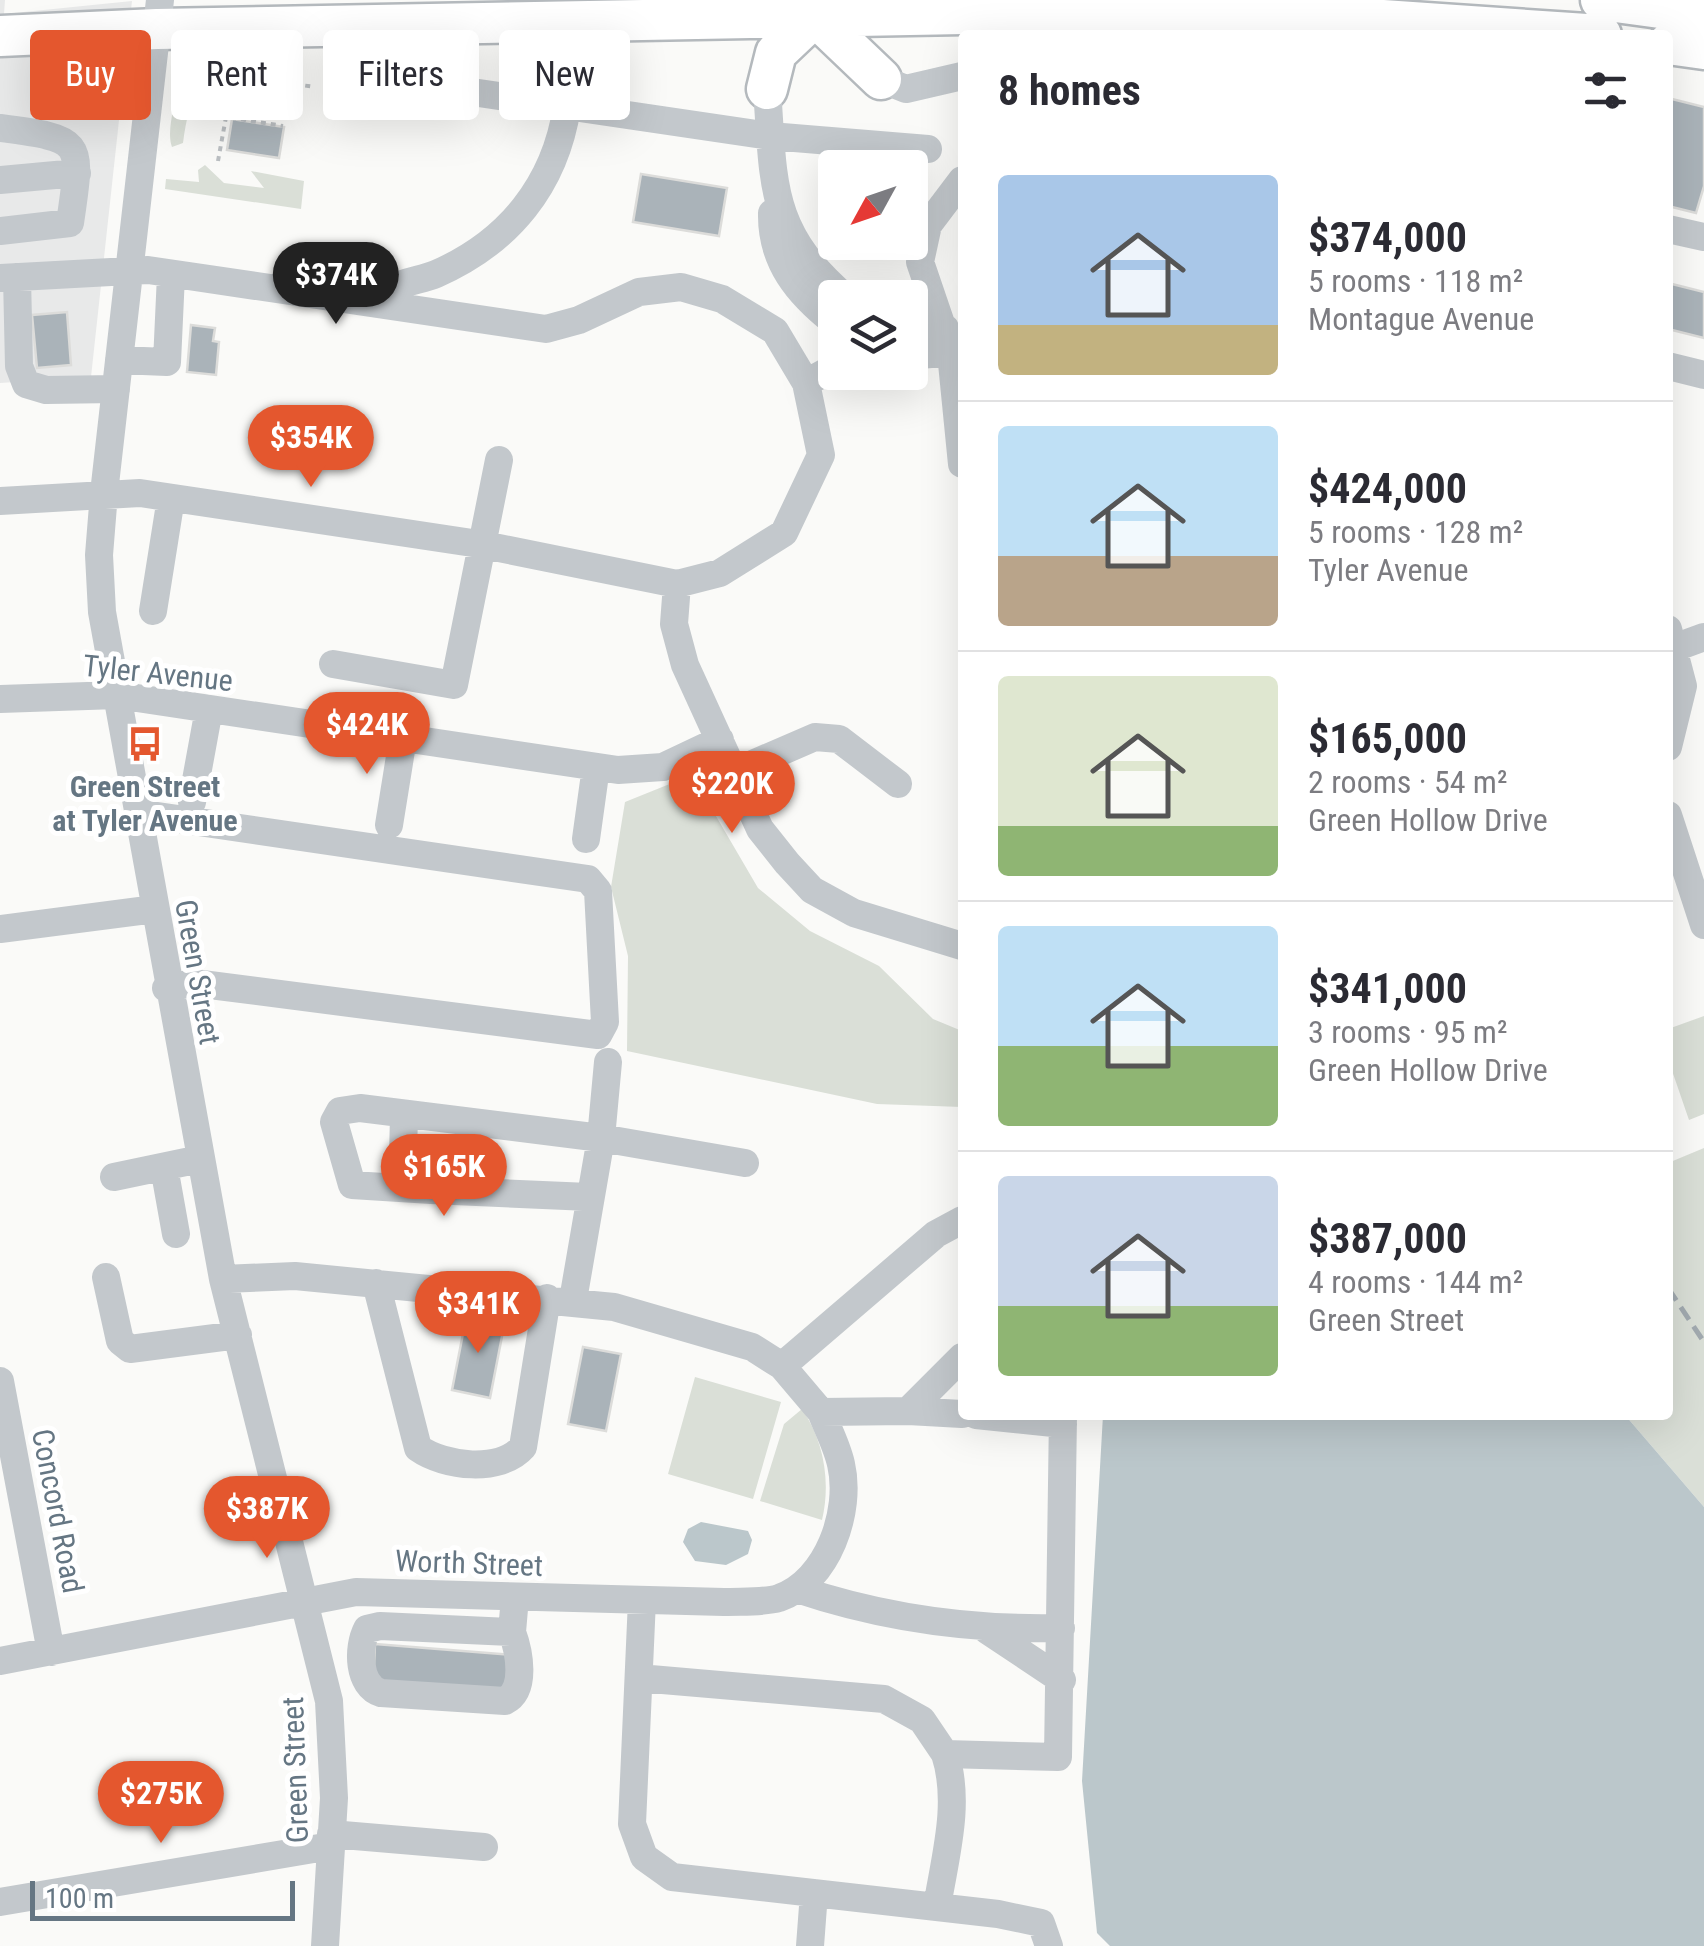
<!DOCTYPE html>
<meta charset="utf-8">
<style>
:root{--surface:#fff;--page:#f2f2f3;--text:#2b2b33;--muted:#7c7c81;--line:#e1e1e2;--accent:#e4572e}
body{margin:0;font-family:"Roboto Condensed",sans-serif;background:var(--page);color:var(--text);height:100vh;display:flex;flex-direction:column;font-size:38px;white-space:nowrap}
*{box-sizing:border-box;margin:0}
p{font-size:32px;color:var(--muted)}
.icon{flex:none;width:55px;height:55px;fill:none;stroke:currentColor;stroke-width:2;stroke-linecap:round;stroke-linejoin:round}
.map{position:relative;flex:1;overflow:hidden}
.details{position:absolute;left:958px;top:30px;width:715px;height:1390px;display:flex;flex-direction:column;background:var(--surface);border-radius:10px;box-shadow:0 10px 40px #0002}
.details>*{flex:none}
.guide{position:absolute;left:30px;top:30px;width:778px;height:90px;display:flex;gap:20px}
.needle{width:65px;rotate:230deg}
.controls{position:absolute;left:818px;top:150px;display:grid;gap:20px}
.controls a{display:grid;place-items:center;width:110px;height:110px;border-radius:10px;background:var(--surface);box-shadow:0 10px 40px #0002;font-size:50px}
.scale{position:absolute;left:30px;bottom:25px;width:265px;box-sizing:border-box;padding-left:10px;border:5px solid #657683;border-top:0;font-size:28px;line-height:35px;white-space:nowrap;color:#657683;-webkit-text-stroke:8px #fff;paint-order:stroke}
.price{position:absolute;translate:-50% -85px;padding:0 22px;border-radius:35px;background:var(--accent);color:#fff;font-size:32px;line-height:65px;filter:drop-shadow(0 2px 5px #0008)}
.price::after{content:'';position:absolute;left:50%;top:60px;width:30px;height:22px;margin-left:-15px;background:inherit;clip-path:polygon(0 0,100% 0,50% 100%)}
.price.current{background:#222;color:#fff}
ul{padding:0;list-style:none}
li{display:flex;align-items:center;gap:30px;height:250px;padding:0 40px}
li+li{border-top:2px solid var(--line)}
li span{display:grid;place-items:center;flex:none;width:280px;height:200px;border-radius:10px;color:#555}
li>.icon{margin-inline-start:auto}
span .icon{width:120px;height:120px;fill:#fffc;stroke-width:1}
li b{font-size:42px}
h2{display:flex;justify-content:space-between;align-items:center;height:120px;padding:0 40px;font-size:42px}
.chip{padding:0 35px;border-radius:10px;background:var(--surface);box-shadow:0 10px 40px #0002;font-size:35px;line-height:90px}
.chip.current{background:var(--accent);color:#fff}
.map>svg:first-child{display:block}
.built{fill:#e8e9e9}
.green{fill:#dadfd7}
.water{fill:#bbc7cb}
.building{fill:#aab3b9;stroke:#dcdcda;stroke-width:2.5}
.lines{fill:none;stroke-linecap:round;stroke-linejoin:round}
.highway-casing{stroke:#b4b9bd;stroke-width:45}
.path{stroke:#bbbfc2;stroke-width:4;stroke-dasharray:5 5;stroke-linecap:butt}
.minor{stroke:#c3c8cc;stroke-width:28}
.highway{stroke:#fff;stroke-width:40}
.rail{stroke:#a2aab0;stroke-width:5;stroke-dasharray:15 8;stroke-linecap:butt}
.highway-bridge-casing{stroke:#b4b9bd;stroke-width:45;stroke-linecap:butt}
.highway-bridge{stroke:#fff;stroke-width:40}
.labels{text-anchor:middle;dominant-baseline:central;stroke-width:10;stroke-linejoin:round;paint-order:stroke}
.street-label{font-size:30px;fill:#657683;stroke:#fff}
.poi-label{font-size:30px;font-weight:bold;fill:#657683;stroke:#fff}
</style>
<div class="map">
<svg width="1704" height="1946" viewBox="0 0 1704 1946">
<rect width="100%" height="100%" fill="#fafaf8"/>
<path class="built" d="M0,0H5L4,14L132,1L91,377L0,383Z"/>
<path class="green" d="M290,51L293,63L285,86C226,104 198,36 183,143L172,147C168,136 171,122 173,109C179,41 238,53 290,51Z
M205,165L224,183L264,188L251,171L304,181L301,209L165,189L166,179L199,182L198,170Z
M692,775L758,888L810,931L879,966L933,1019L962,1031V1107L877,1104L627,1051L628,956L611,887L625,802Z
M1704,1016V1114L1689,1120L1668,1059V1029Z
M1704,1148V1507L1625,1415H1668V1163Z
M695,1377L781,1402L753,1499L668,1474Z
M802,1409C824,1441 831,1482 822,1520L760,1501L784,1424Z"/>
<path class="water" d="M1103,1415H1625L1704,1507V1946H1110L1097,1933L1082,1781Z
M701,1522L748,1531L752,1540L748,1554L726,1565L695,1561L683,1542L688,1529Z"/>
<path class="building" d="M1668,98L1704,107V186L1696,213L1668,206Z
M232,119L284,127L279,158L227,150Z
M641,174L727,188L719,236L633,222Z
M1668,283L1704,292V338L1668,329Z
M67,312L71,365L37,368L32,315Z
M191,325L215,328L213,341L219,342L216,375L187,372Z
M467,1313L505,1321L490,1398L452,1390Z
M583,1347L621,1354L606,1431L568,1424Z
M375,1644L513,1655L509,1697L373,1687Z"/>
<g class="lines">
<defs>
<path id="highway" d="M1601,0L1704,14
M1325,16L1601,35
M0,36L157,29L1075,12
M1668,44L1704,49
M767,89L776,53L815,16L881,79"/>
</defs>
<use href="#highway" class="highway-casing"/>
<path class="path" d="M174,85L187,69L315,87
M218,161L226,117L283,126"/>
<path class="minor" d="M160,0L104,493L99,555L102,612L223,1279L329,1701L334,1798L325,1946
M357,75L770,136L928,149
M881,79L906,89L962,76
M767,89C774,184 768,231 846,298
M0,128C85,139 82,140 70,223L0,231
M0,180L77,173
M962,180L928,225L920,262L951,353L962,464
M772,213C771,262 798,294 835,323
M1668,229L1704,237
M17,277L19,366L26,384L46,390L116,389
M0,278L148,270L546,329L579,320L639,292L681,287L722,299L775,331L806,383L821,455L784,533L720,573L677,584L479,544L140,493L0,501
M376,303C385,283 417,282 436,274C509,242 555,185 567,107
M910,337L945,328
M910,356L962,351
M119,360L167,362L171,275
M1668,366L1704,375
M806,383L835,367
M677,584L674,624L685,665L760,829L787,863L812,890L854,913L962,946
M153,611L171,498
M1668,629L1683,686L1668,747
M1674,648L1704,637
M333,664L454,685L499,460
M0,699L117,695L618,770L663,767L720,740
M734,772L815,737L839,739L898,784
M192,802L209,709
M137,813L588,879L598,891L605,1022L598,1035L194,983L166,988
M1668,815L1704,925
M389,825L403,738
M586,839L596,767
M0,929L155,909
M404,1115L403,1156L431,1190L589,1197
M164,1167L176,1234
M114,1177L200,1159
M431,1190L352,1185L334,1122L340,1111L360,1108L601,1138L745,1163
M106,1277L120,1341L130,1349L238,1335
M223,1279L295,1276L614,1307L752,1347L782,1366L821,1412L908,1411L962,1357
M376,1283L418,1448C445,1467 500,1473 523,1447L547,1298
M573,1300L601,1138L608,1062
M782,1366L936,1234L962,1220
M0,1381L51,1652
M908,1411L962,1414
M976,1415L1063,1424
M797,1589C883,1618 971,1630 1061,1628
M642,1600L632,1824L644,1857L672,1877L998,1914L1041,1923L1049,1946
M987,1630L1062,1680
M512,1632C519,1651 527,1690 505,1701L381,1693C358,1686 357,1648 367,1629L380,1626L512,1632L515,1597
M0,1661L356,1592L724,1602C741,1601 763,1603 779,1598C828,1581 852,1511 841,1464C837,1446 828,1429 821,1412
M639,1678L884,1699L922,1720L945,1754L1058,1757L1063,1415
M331,1834L484,1847
M0,1902L331,1846
M937,1907C945,1857 961,1803 945,1754
M810,1946L814,1893"/>
<use href="#highway" class="highway"/>
<path class="rail" d="M1196,0L1207,35
M1668,1288L1704,1342"/>
<defs>
<path id="highway-bridge" d="M1075,12L1325,16"/>
</defs>
<use href="#highway-bridge" class="highway-bridge-casing"/>
<use href="#highway-bridge" class="highway-bridge"/>
</g>
<defs>
<symbol id="bus-bare" viewBox="-9 -9 18 18"><path d="M-5-6H5V4H4V6H2V4H-2V6H-4V4H-5ZM-3.5-4V0h7V-4ZM-3.5 1.2v1.5H-2V1.2ZM2 1.2v1.5H3.5V1.2Z" fill="#e4572e" stroke="#fff" stroke-width="2.5" paint-order="stroke"/></symbol>
</defs>
<g fill-rule="evenodd">
<use href="#bus-bare" x="120" y="719" width="50" height="50"/>
</g>
<g class="labels">
<g class="street-label">
<text transform="translate(158 673) rotate(6)">Tyler Avenue</text>
<text transform="translate(198 972) rotate(80)">Green Street</text>
<text transform="translate(58 1511) rotate(79)">Concord Road</text>
<text transform="translate(469 1563) rotate(2)">Worth Street</text>
<text transform="translate(295 1770) rotate(-92)">Green Street</text>
</g>
<g class="poi-label">
<text x="145" y="786">Green Street<tspan x="145" dy="34">at Tyler Avenue</tspan></text>
</g>
</g>
</svg>
<div class="controls">
<a><svg class="needle" viewBox="-14 -14 28 28"><path d="M0-13l5 13h-10z" fill="#e53935"/><path d="M0 13l5-13h-10z" fill="#7c7c81"/></svg></a>
<a><svg class="icon" aria-label="layers" viewBox="0 0 24 24"><path d="M12 4l9 5-9 5-9-5zM3 14l9 5 9-5"/></svg></a>
</div>
<div class="scale">100 m</div>
<b class="price current" style="left:336px;top:327px">$374K</b>
<b class="price" style="left:311px;top:490px">$354K</b>
<b class="price" style="left:367px;top:777px">$424K</b>
<b class="price" style="left:732px;top:836px">$220K</b>
<b class="price" style="left:444px;top:1219px">$165K</b>
<b class="price" style="left:478px;top:1356px">$341K</b>
<b class="price" style="left:267px;top:1561px">$387K</b>
<b class="price" style="left:161px;top:1846px">$275K</b>
<div class="guide">
<a class="chip current">Buy</a>
<a class="chip">Rent</a>
<a class="chip">Filters</a>
<a class="chip">New</a>
</div>
<section class="details">
<h2>8 homes<svg class="icon" aria-label="filters" viewBox="0 0 24 24"><path d="M4 7h16M4 17h16"/><circle cx="9" cy="7" r="2"/><circle cx="15" cy="17" r="2"/></svg></h2>
<ul>
<li><span style="background:linear-gradient(#a9c7e8 75%,#c2b280 0)"><svg class="icon" aria-label="home" viewBox="0 0 24 24"><path d="M3 11l9-7 9 7M6 9v11h12V9"/></svg></span><div><b>$374,000</b><p>5 rooms · 118 m²</p><p>Montague Avenue</p></div></li>
<li><span style="background:linear-gradient(#bfe0f5 65%,#b9a48a 0)"><svg class="icon" aria-label="home" viewBox="0 0 24 24"><path d="M3 11l9-7 9 7M6 9v11h12V9"/></svg></span><div><b>$424,000</b><p>5 rooms · 128 m²</p><p>Tyler Avenue</p></div></li>
<li><span style="background:linear-gradient(#dfe7d0 75%,#8fb573 0)"><svg class="icon" aria-label="home" viewBox="0 0 24 24"><path d="M3 11l9-7 9 7M6 9v11h12V9"/></svg></span><div><b>$165,000</b><p>2 rooms · 54 m²</p><p>Green Hollow Drive</p></div></li>
<li><span style="background:linear-gradient(#bfe0f5 60%,#8fb573 0)"><svg class="icon" aria-label="home" viewBox="0 0 24 24"><path d="M3 11l9-7 9 7M6 9v11h12V9"/></svg></span><div><b>$341,000</b><p>3 rooms · 95 m²</p><p>Green Hollow Drive</p></div></li>
<li><span style="background:linear-gradient(#c9d6e8 65%,#8fb573 0)"><svg class="icon" aria-label="home" viewBox="0 0 24 24"><path d="M3 11l9-7 9 7M6 9v11h12V9"/></svg></span><div><b>$387,000</b><p>4 rooms · 144 m²</p><p>Green Street</p></div></li>
</ul>
</section>
</div>
